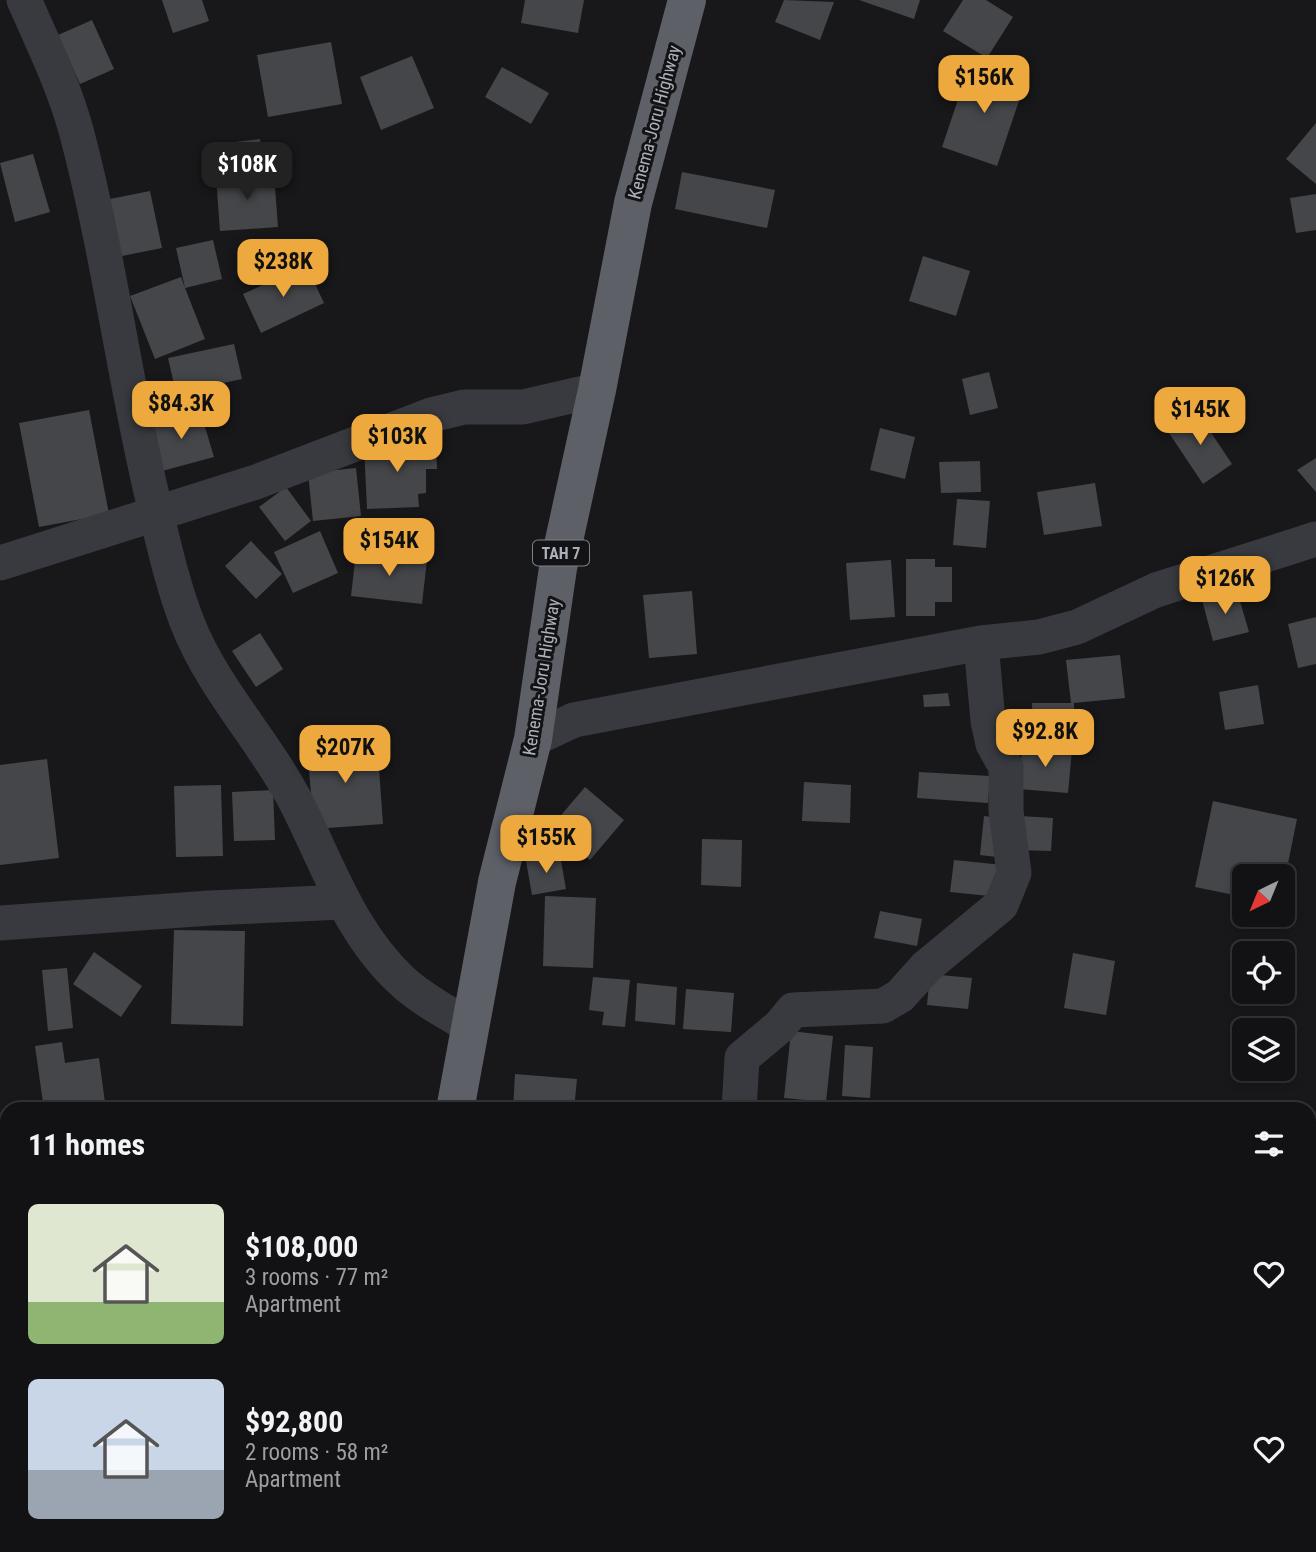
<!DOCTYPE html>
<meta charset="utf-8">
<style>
:root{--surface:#121214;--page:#1b1b1d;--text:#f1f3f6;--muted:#9c9ea0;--line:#313234;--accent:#eda93d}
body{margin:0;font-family:"Roboto Condensed",sans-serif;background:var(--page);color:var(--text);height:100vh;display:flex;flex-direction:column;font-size:26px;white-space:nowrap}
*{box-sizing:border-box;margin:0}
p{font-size:23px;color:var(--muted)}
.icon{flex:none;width:38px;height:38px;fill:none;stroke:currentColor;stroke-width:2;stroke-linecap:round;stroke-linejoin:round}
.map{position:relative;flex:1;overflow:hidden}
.sheet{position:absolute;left:0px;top:1102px;width:1316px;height:450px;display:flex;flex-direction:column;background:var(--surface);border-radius:21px 21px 0 0;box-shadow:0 4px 10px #0003,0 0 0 2px var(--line)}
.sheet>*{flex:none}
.needle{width:46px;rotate:223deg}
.fabs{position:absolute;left:1232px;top:864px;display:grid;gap:14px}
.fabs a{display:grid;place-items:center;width:63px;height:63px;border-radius:10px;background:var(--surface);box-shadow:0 4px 10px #0003,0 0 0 2px var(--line);font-size:35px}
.price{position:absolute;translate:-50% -60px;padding:0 16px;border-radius:14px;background:var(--accent);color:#111;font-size:23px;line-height:46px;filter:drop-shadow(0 2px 4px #0008)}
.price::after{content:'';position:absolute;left:50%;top:42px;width:21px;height:16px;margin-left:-10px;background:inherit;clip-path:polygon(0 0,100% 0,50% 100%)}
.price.active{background:#222;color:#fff}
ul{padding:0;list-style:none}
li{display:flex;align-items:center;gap:21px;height:175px;padding:0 28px}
li span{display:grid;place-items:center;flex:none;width:196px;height:140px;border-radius:10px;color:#555}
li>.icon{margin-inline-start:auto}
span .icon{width:84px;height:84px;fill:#fffc;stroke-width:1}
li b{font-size:30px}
h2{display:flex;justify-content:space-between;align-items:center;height:84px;padding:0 28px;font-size:30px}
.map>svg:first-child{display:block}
.building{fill:#45464a}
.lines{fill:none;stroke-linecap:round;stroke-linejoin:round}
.minor{stroke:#393a3f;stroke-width:35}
.trunk{stroke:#5d6067;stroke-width:38}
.labels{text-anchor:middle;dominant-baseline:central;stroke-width:6;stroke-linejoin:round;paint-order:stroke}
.shield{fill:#131315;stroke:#7d8188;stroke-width:2}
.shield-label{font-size:16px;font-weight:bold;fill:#abb0ba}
.street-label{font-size:18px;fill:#abb0ba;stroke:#131315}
</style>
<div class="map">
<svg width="1316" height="1552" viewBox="0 0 1316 1552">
<rect width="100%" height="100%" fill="#18181a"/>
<path class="building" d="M162,0H202L209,21L173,33Z
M525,0H584L578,33L521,23Z
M784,0L834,2L820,40L775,22Z
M859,0H920L914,19Z
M963,0H986L1013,17L987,58L943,31Z
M92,20L114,69L80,84L58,35Z
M331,42L342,104L268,117L257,55Z
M412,56L434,108L381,130L360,77Z
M970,64L1025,83L997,166L942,147Z
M502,67L549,93L531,124L485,97Z
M1316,123V184L1286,159Z
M260,139L264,165L231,170L227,143Z
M33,154L50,212L15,222L0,163Z
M682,172L775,190L767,228L675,209Z
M274,174L278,227L220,231L216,177Z
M150,191L162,248L117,257L105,200Z
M1316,194V230L1296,233L1290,198Z
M213,240L222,279L185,288L205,339L155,359L130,296L181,277L185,288L176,248Z
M923,256L970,271L956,316L909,301Z
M306,265L324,303L261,333L243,294Z
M234,344L242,379L176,393L168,358Z
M989,372L998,408L970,415L962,379Z
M89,410L109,514L39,527L19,423Z
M200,410L214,457L162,471L149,425Z
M1196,410L1232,464L1203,484L1167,430Z
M880,428L915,437L905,479L870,470Z
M436,444L437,469H426V493L418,494L419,507L367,509L364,446Z
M1316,458V492L1297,470Z
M980,461L981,492L941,493L939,462Z
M356,468L361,516L313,521L308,473Z
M1095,483L1102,526L1044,535L1037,492Z
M286,487L311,521L285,541L259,507Z
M957,499L990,501L986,548L953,545Z
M320,531L338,573L293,593L274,552Z
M251,541L282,574L256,599L225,566Z
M356,552L427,560L422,604L351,596Z
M906,559H935V567H952V602H935V616H906Z
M891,560L895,617L850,620L846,563Z
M692,591L697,654L649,658L643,595Z
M1237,591L1249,632L1213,641L1202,600Z
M1316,617V664L1298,668L1288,624Z
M260,633L283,669L256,687L232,651Z
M1120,655L1125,698L1074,703L1075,742H1033L1032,703H1071L1066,660Z
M1258,685L1264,724L1225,730L1219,692Z
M948,693L950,706L924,707L923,695Z
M377,741L383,824L314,829L307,746Z
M1022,746L1072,750L1068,793L1019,789Z
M47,759L59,858L0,865V765Z
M919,772L990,776L988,803L917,798Z
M804,782L851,785L850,823L802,821Z
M221,785L223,856L176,857L174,786Z
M585,787L624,820L590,860L551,827Z
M273,790L275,840L234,841L232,792Z
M1213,801L1297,819L1284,883L1283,877H1244V897L1195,887Z
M984,816L1001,818L997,857L980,855Z
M1020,816L1053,818L1051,851L1018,850Z
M702,839L742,840L741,887L701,885Z
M560,855L566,889L532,895L526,861Z
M954,860L1003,865L999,897L950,892Z
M545,896L596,898L593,968L543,966Z
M880,911L922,919L917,946L874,938Z
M174,930L245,931L243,1026L171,1024Z
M94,952L142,986L121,1017L73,984Z
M1073,953L1115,961L1106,1015L1064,1008Z
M67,968L73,1028L48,1031L42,970Z
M930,974L972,978L968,1009L927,1005Z
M593,977L630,980L625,1027L602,1025L604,1012L589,1010Z
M637,983L677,987L675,1025L635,1021Z
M686,989L734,993L731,1032L683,1029Z
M791,1031L833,1036L826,1102L784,1098Z
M62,1042L65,1063L99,1058L106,1110H44L35,1046Z
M845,1045L873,1047L870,1098L842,1096Z
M515,1074L577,1079L574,1110H513Z
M1309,1399H1316V1471H1309Z"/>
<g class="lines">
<path class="minor" d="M24,0C43,43 65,88 77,134C109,255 124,379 153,500C163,541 172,583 187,622C213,689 265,741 297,804C328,865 350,933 402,981C421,999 447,1012 469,1026
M0,563L256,482L431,415L464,407H523L597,390
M533,739L574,720L981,643L1039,637L1077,627L1156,590L1316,539
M0,923L210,908L344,902
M739,1110L742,1058L780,1026L793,1010L883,1006L900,996L926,967L1001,905L1014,873L1006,811V767L993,744L988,721L981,643
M0,1305L7,1307
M730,1545L739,1552
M1038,1552L1069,1545"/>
<path class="trunk" d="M455,1110L497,882L533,739L558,568L597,390L633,203L687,0
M436,1552V1545"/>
</g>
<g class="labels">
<rect class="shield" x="533" y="540.5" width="56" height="25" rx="5"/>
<g class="shield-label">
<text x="561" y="553">TAH 7</text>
</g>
<g class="street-label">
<text transform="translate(654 122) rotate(-75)">Kenema-Joru Highway</text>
<text transform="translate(541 677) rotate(-81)">Kenema-Joru Highway</text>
</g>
</g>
</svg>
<div class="fabs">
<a><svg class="needle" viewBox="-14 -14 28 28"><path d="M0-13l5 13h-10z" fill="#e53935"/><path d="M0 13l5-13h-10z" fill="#9c9ea0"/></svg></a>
<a><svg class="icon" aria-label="locate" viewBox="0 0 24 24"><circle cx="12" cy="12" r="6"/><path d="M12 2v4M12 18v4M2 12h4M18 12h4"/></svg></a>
<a><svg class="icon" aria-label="layers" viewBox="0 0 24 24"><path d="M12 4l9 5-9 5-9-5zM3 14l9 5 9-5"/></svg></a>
</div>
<b class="price" style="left:984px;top:115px">$156K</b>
<b class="price active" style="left:247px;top:202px">$108K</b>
<b class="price" style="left:283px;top:299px">$238K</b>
<b class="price" style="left:181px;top:441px">$84.3K</b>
<b class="price" style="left:1200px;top:447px">$145K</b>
<b class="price" style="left:397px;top:474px">$103K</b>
<b class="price" style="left:389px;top:578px">$154K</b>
<b class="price" style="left:1225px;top:616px">$126K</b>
<b class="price" style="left:1045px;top:769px">$92.8K</b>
<b class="price" style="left:345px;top:785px">$207K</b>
<b class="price" style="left:546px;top:875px">$155K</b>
<section class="sheet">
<h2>11 homes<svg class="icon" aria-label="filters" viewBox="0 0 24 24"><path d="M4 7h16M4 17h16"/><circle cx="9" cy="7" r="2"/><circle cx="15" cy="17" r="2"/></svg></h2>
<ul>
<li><span style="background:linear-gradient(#dfe7d0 70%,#8fb573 0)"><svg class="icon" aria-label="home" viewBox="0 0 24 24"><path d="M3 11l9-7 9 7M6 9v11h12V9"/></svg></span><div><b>$108,000</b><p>3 rooms · 77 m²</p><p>Apartment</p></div><svg class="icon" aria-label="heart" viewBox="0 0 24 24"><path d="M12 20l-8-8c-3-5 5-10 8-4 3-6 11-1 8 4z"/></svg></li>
<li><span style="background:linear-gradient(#c9d6e8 65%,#9aa5b1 0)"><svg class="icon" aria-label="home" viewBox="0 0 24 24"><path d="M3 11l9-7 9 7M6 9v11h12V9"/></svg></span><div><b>$92,800</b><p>2 rooms · 58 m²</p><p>Apartment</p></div><svg class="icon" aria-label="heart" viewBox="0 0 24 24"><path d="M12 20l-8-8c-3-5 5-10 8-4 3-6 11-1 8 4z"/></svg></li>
</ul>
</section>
</div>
